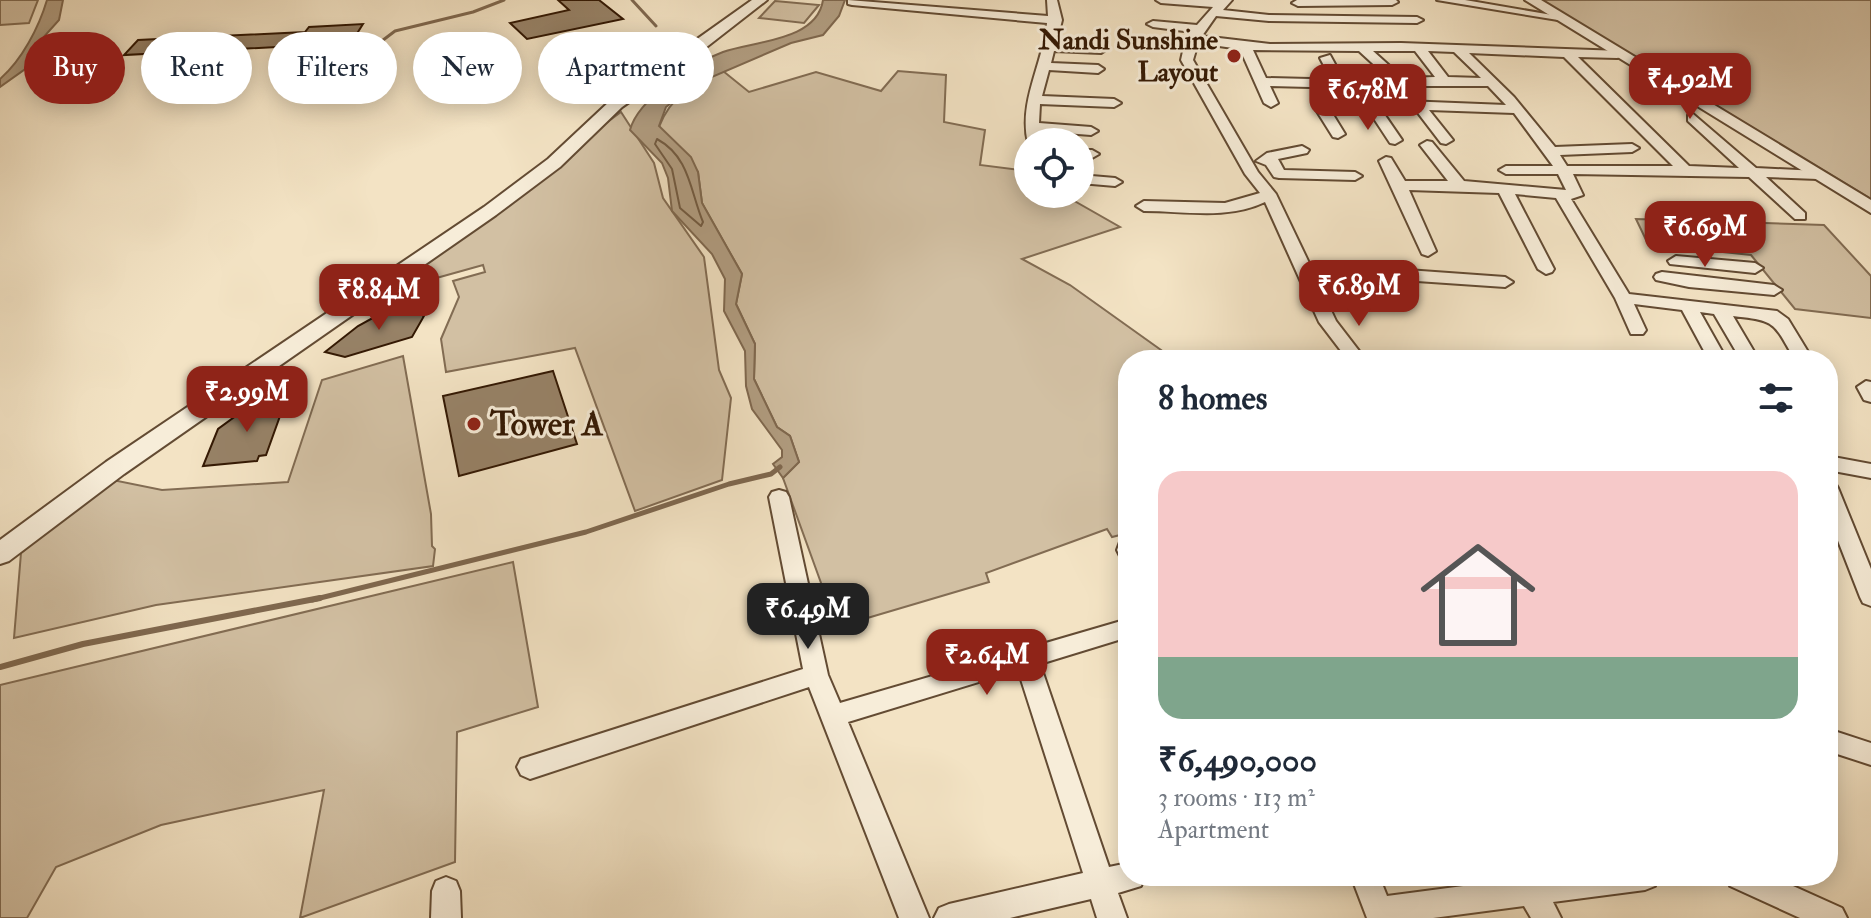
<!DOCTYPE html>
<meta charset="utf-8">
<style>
:root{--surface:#fff;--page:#f6f6f7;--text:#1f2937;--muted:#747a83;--accent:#8f2418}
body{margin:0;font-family:"IM FELL Double Pica",serif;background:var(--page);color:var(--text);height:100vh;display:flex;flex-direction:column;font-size:30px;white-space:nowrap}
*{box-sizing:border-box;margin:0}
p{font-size:26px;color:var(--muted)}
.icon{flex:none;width:44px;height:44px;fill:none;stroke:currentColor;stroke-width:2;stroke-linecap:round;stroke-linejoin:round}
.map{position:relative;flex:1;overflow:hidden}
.panel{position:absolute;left:1118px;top:350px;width:720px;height:536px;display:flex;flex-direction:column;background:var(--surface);border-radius:32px;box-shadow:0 4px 20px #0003}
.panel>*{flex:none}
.top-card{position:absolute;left:24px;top:32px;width:760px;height:72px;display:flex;gap:16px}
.buttons{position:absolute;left:1014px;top:128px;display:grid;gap:16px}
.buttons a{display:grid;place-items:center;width:80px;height:80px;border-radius:50%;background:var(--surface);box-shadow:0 4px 20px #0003;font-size:40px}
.price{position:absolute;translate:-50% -68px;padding:0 18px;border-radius:16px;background:var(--accent);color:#fff;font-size:26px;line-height:52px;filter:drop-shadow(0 2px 4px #0008)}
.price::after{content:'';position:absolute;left:50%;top:48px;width:24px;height:18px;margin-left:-12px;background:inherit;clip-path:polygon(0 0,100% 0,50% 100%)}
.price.on{background:#222;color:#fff}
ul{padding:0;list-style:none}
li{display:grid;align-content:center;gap:16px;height:424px;padding:0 40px}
li span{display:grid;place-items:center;height:248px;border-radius:24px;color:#555}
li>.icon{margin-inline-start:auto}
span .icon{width:144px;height:144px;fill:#fffc;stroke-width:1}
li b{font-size:34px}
h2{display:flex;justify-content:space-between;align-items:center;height:96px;padding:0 40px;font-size:34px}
.tag{padding:0 28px;border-radius:36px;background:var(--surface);box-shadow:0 4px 20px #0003;font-size:28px;line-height:72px}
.tag.on{background:var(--accent);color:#fff}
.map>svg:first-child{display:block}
.green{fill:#d2c0a3;stroke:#826c53;stroke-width:2}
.water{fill:#b29e82;stroke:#7f684f;stroke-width:2}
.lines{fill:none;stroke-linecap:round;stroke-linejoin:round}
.shore{stroke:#725b42;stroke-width:2}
.stream-far2{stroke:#7f684f;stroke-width:3}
.stream-far1{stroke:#7f684f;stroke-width:5}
.stream{stroke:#7f684f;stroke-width:6}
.building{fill:#978267;stroke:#331803;stroke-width:2}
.minor-casing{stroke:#634b33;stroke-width:4}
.tertiary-casing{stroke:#634b33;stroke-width:4}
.minor{fill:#f7edd9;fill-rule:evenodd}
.tertiary{fill:#f7edd9;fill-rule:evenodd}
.poi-dot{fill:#8f2418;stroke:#f7edd9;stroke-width:3}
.labels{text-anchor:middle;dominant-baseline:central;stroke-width:6;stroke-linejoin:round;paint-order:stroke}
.far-poi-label{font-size:28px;font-weight:bold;fill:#331803;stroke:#f7edd9;text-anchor:end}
.poi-label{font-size:34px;font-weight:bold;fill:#331803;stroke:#f7edd9;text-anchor:start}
</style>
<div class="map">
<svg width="1871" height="918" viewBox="0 0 1871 918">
<rect width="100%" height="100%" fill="#f3e3c4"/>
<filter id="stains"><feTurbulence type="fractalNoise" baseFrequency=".0025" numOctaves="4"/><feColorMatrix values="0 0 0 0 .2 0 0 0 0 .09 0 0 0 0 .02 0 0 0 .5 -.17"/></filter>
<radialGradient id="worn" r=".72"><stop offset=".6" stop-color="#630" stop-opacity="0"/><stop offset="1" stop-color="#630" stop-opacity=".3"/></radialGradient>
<path class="green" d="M0,0H38L29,23L0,25Z
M1540,0H1871V199Z
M775,1L819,5L804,23L759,18Z
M723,71L749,92L816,72L881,91L898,71L946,75L944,122L985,130L980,165L1020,170L1028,175V194H1062L1120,227L1022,259L1070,285L1175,360H1128V533L1112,537L1107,529L986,573L989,582L837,627L783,478L799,462L790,436L777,427L754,379L755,344L736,304L742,274L702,203L698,172L659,127C671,95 693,85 723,71Z
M621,112L654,163L663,198L704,257L719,370L731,398L722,480L635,511L575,348L446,372L441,339L459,297L453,281L485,272L483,265L372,296Z
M1636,219L1824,225L1871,276V318L1795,309L1751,255L1648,244Z
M403,356L431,514L432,546L435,549L433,566L156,605L14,638L21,553L108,479L162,490L288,482L322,380Z
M513,562L538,707L457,732L455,862L300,918L324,790L161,825L56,867L27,918H0V685Z"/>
<path class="water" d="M47,0H63L59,20L41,40L28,67L0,87V79C22,60 39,27 47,0Z
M823,0H845L839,16L823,35L791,43L693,85L666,107L659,126L691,157L698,172L702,203L742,274L736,304L755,344L754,379L777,427L790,436L799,462L783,478L773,464L782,457V450L752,409L746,386L745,351L724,311L725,279L712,254L672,211L668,178L662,163L630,130C638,99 693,63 723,52C754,41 817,41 823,0Z"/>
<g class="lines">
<path class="shore" d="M657,139C690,157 690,191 703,222L701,226L680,208L672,169L655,144Z"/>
<path class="stream-far2" d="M632,0L656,26
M298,84L366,53L395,31L473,12L504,0"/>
<path class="stream-far1" d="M312,600L586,532L729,484L771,474L780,467"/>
<path class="stream" d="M0,667L83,644L320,598"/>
</g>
<path class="building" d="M558,0H599L623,19L527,39L510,23L569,10Z
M363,24L351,43L124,55L138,40L305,32L309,27Z
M400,303L424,316L412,337L345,357L325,352L358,326Z
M553,371L577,444L459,476L443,396Z
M266,394L285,402L266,455L259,456L257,461L203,466L218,429Z"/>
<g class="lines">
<defs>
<path id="minor" d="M848,0L1048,16L1047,0H1057L1062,20L1056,44L1101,45L1107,49L1101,53L1054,51L1051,63L1098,65L1104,69L1098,73L1049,70L1042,96L1114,99L1121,103L1114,107L1040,104L1039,123L1091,127L1098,131L1091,135L1039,131L1041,142L1028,143C1018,102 1043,64 1047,23L852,5L848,4Z
M1156,0H1232L1223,10L1269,15L1417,17L1423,20L1417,23L1269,21L1216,16L1202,36L1270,44L1401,43L1621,51V57L1617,58L1578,57L1689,166L1739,168L1688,121V115L1693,114L1756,168L1818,171L1825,175L1818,179L1766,177L1805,213V219H1795L1749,177L1573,174L1583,195L1571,199L1629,294L1777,311L1788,319L1813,360H1795C1773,322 1777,321 1733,316L1759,360H1741L1714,314L1700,312L1727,360H1709L1682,310L1634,304L1646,330L1643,334H1631L1615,298L1556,198L1515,194L1554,269L1552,272L1546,274L1538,269L1499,193L1409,190L1436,251L1428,256L1422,254L1379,161L1386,157L1391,158L1405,181H1448L1420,145L1427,141L1432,142L1464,181L1566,190L1558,174H1506L1499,170L1506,166H1553L1514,113L1429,110L1453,140L1446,144L1441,143L1415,109L1380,108L1402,140L1395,144L1390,143L1367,108H1329L1345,134L1338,138L1333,137L1313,105L1320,101L1342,100L1320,58L1330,55L1341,75L1383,73L1359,51L1253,50L1266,78L1310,79L1316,83L1310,87L1270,86L1278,103L1271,107L1264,103L1240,49L1198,43L1193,60L1258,172L1276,194L1309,263L1505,277L1513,282L1505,287L1314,274L1336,321L1366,360H1348L1319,322L1265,202C1228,220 1184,211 1144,211L1136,206L1144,201L1225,203L1260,193L1245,174L1181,60L1186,38L1192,32L1153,27L1147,24L1153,21L1197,25L1213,7L1161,3ZM1373,51H1415L1435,77L1403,78ZM1428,51L1454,52L1481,78L1448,77ZM1469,53L1564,57L1673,166H1567L1560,155L1632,152L1639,148L1632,144L1555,147L1514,97ZM1390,80L1400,86H1488L1506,105L1354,99L1345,82Z
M1297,0H1396L1398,2L1392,5L1298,6L1292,3Z
M1437,0H1465L1564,17L1558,20Z
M1302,146L1309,150L1307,153L1278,159L1284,170L1355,172L1362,176L1355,180L1279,178L1274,177L1266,165L1256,161L1267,153Z
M1080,150H1092L1099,154L1092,158H1080Z
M1080,175L1115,178L1122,182L1115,186L1080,183Z
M1676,256L1755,263L1763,268L1755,273L1670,264L1668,261Z
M1662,272L1774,285L1782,290L1774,295L1689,287L1656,280L1654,277L1656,274Z
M1866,381L1871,382V402L1864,400L1857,387Z
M1828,456L1871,464V478L1828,470Z
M1828,481L1835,483L1838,488L1871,569V606L1863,603L1860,597L1828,515Z
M779,490L786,492L789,497L828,675L840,703L1128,619V637L1040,664L1109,867L1128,863V876H1145L1141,886L1118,893L1127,918H1097L1091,899L1010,918H934L939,908L949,904L1083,873L1018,670L848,722L929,918H899L809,687L530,779L521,775L517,767L521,759L803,669L769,497L772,492Z
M1128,540V558L1120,556L1117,550L1120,542Z
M1828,729L1871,743V765L1828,751Z
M1351,876H1379L1387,896L1540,876H1659L1655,886L1645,890L1553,902L1561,918H1531L1524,906L1433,918H1367Z
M1726,876H1771L1842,908L1847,918H1800L1730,886Z
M446,877L456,881L460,891L461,918H431L432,891L436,881Z"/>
<path id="tertiary" d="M752,0H767L695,56L622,107L560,167L496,215L124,474L9,561L0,564V540L106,462L484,207L548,159L610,101Z
M1525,0H1541L1871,200V213Z"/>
</defs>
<use href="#minor" class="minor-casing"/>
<use href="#tertiary" class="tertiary-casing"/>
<use href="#minor" class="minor"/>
<use href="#tertiary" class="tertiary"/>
</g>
<g class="poi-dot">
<circle cx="1234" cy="56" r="8"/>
<circle cx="474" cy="424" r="8"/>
</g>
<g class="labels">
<g class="far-poi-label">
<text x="1218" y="40">Nandi Sunshine<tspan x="1218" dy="32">Layout</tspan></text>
</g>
<g class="poi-label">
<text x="490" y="424">Tower A</text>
</g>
</g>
<rect width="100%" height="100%" filter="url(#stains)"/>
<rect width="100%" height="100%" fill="url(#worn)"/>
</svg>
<div class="buttons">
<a><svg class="icon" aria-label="locate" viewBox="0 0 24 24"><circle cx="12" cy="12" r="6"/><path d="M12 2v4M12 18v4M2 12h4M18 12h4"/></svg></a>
</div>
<b class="price" style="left:1690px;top:121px">₹4.92M</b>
<b class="price" style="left:1368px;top:132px">₹6.78M</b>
<b class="price" style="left:1705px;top:269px">₹6.69M</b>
<b class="price" style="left:1359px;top:328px">₹6.89M</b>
<b class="price" style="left:379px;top:332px">₹8.84M</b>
<b class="price" style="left:247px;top:434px">₹2.99M</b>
<b class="price on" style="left:808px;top:651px">₹6.49M</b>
<b class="price" style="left:987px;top:697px">₹2.64M</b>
<div class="top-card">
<a class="tag on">Buy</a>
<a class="tag">Rent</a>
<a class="tag">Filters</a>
<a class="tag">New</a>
<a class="tag">Apartment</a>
</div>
<section class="panel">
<h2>8 homes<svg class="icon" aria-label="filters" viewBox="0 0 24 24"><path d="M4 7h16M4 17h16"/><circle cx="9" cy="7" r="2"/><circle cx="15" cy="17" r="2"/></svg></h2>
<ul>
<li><span style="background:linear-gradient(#f6c9c9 75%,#7fa58c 0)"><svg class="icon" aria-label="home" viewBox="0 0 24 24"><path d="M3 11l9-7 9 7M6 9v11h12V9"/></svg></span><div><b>₹6,490,000</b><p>3 rooms · 113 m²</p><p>Apartment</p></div></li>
</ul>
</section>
</div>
